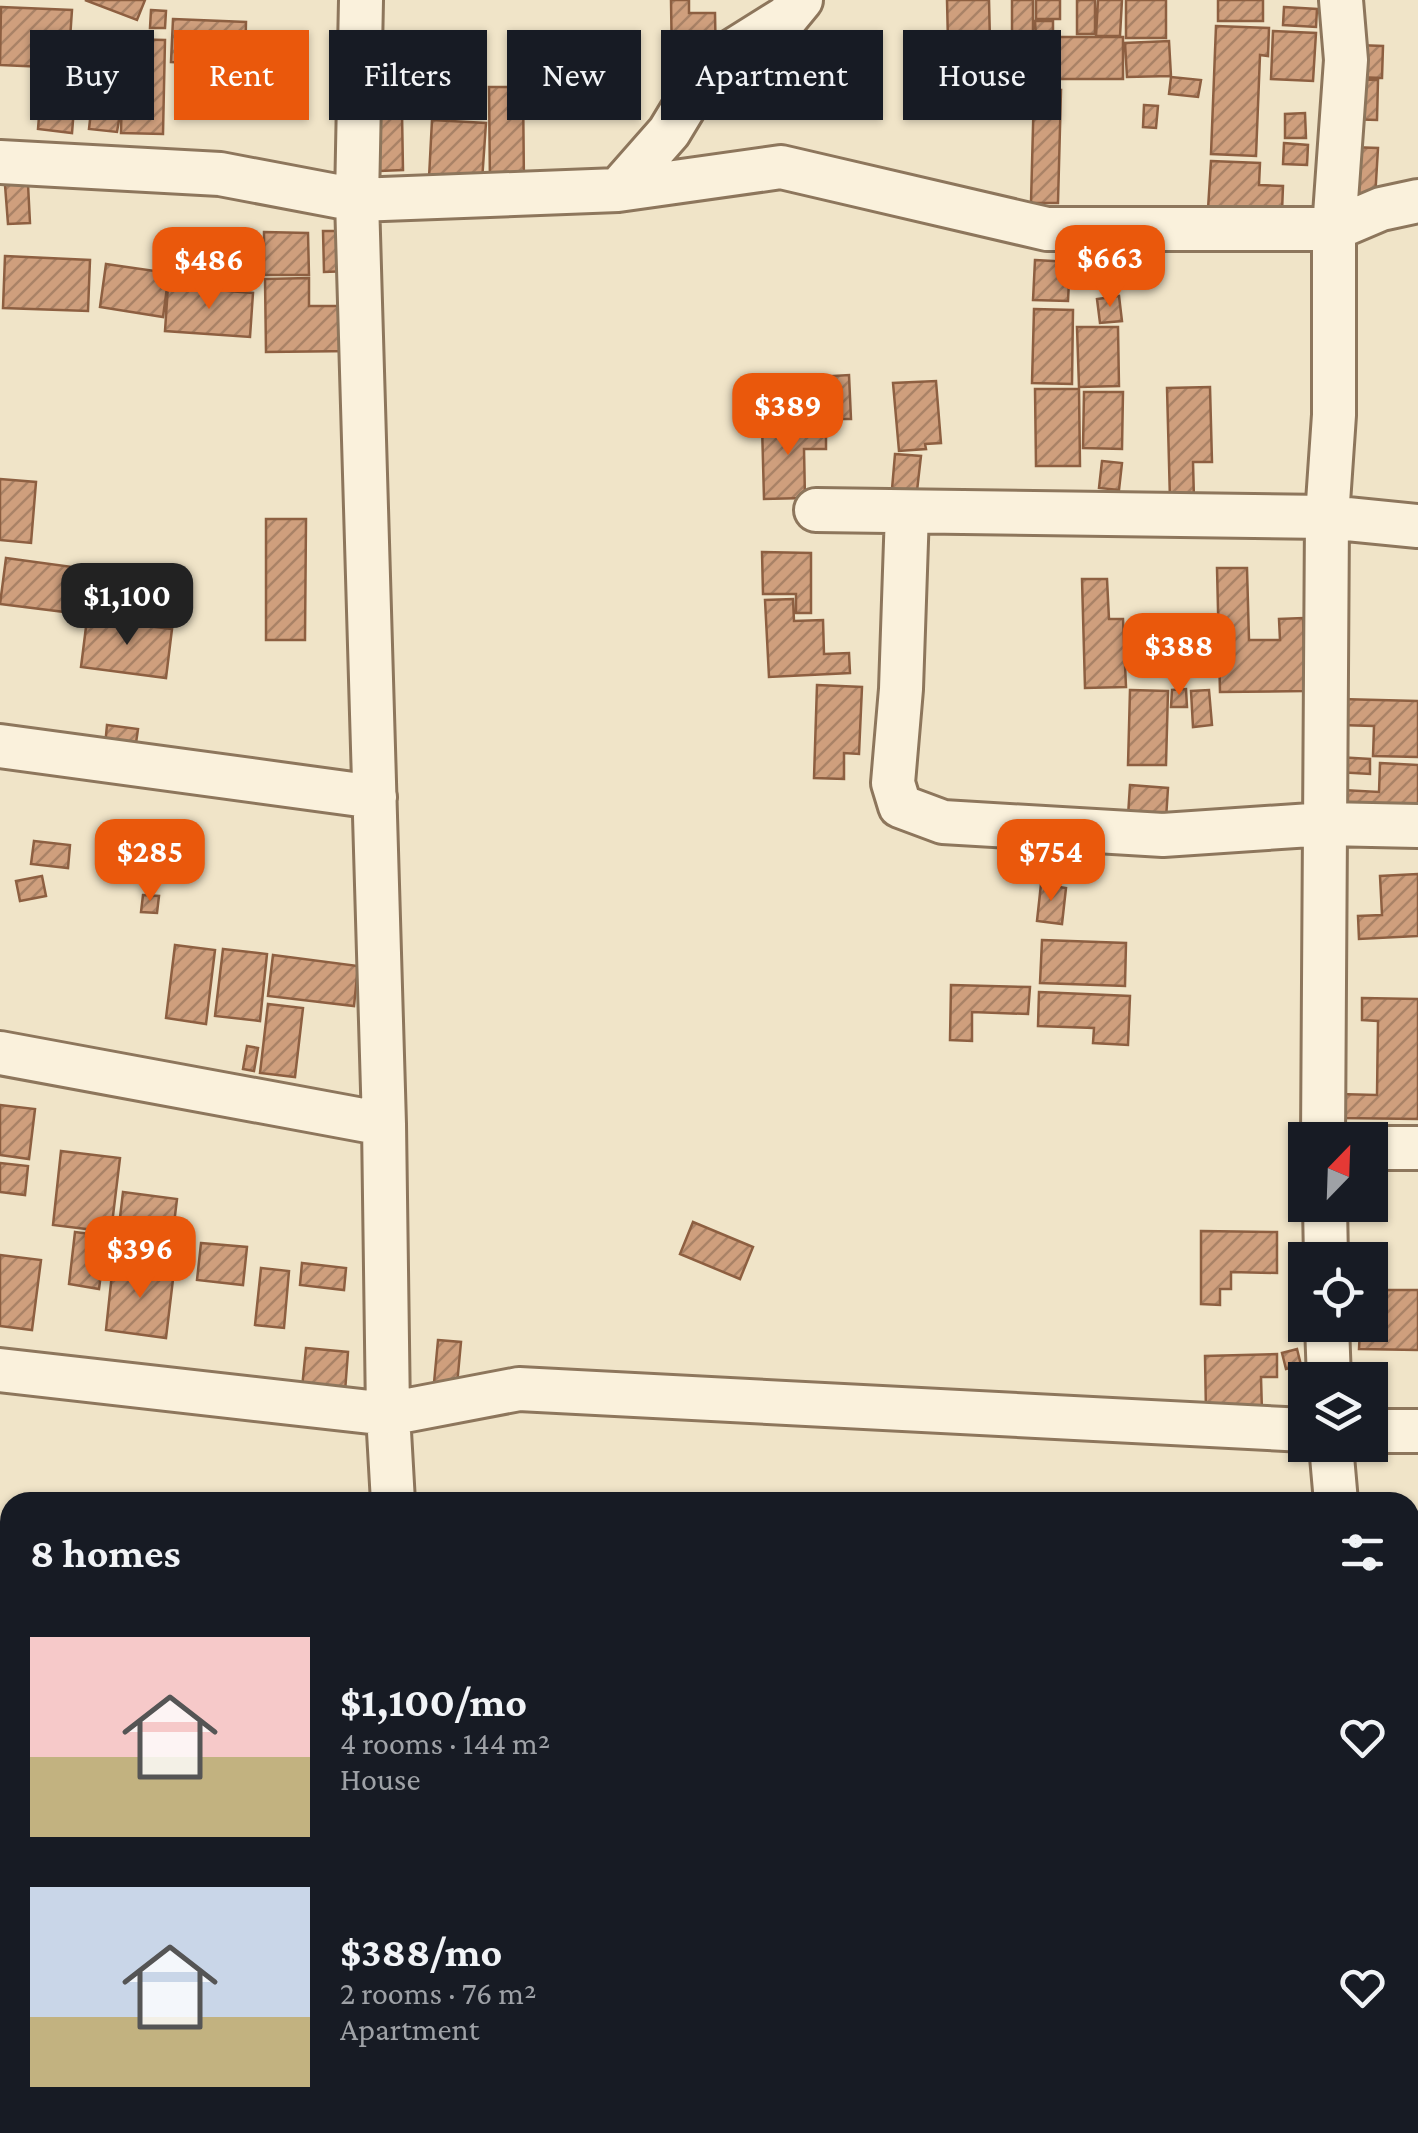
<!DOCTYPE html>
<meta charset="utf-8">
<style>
:root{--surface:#171b24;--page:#20242c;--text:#f1f3f6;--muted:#9ea1a6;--accent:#ea580c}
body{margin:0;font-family:"Crimson Pro",serif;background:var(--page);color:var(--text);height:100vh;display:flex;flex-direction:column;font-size:38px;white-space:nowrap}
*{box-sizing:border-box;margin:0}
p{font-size:32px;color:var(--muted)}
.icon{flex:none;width:55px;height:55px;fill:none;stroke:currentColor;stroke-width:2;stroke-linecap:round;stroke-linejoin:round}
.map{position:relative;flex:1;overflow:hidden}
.side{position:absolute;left:0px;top:1492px;width:1420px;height:642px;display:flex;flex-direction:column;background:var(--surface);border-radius:30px 30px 0 0;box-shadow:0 2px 8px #0004}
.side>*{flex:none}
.top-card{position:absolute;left:30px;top:30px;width:1360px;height:90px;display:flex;gap:20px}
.needle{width:65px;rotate:23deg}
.controls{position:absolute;left:1288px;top:1122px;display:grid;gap:20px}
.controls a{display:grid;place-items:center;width:100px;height:100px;border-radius:0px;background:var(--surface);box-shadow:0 2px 8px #0004;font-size:50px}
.price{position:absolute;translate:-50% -85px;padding:0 22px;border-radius:20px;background:var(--accent);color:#fff;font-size:32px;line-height:65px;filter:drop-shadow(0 2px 5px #0008)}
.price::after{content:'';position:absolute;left:50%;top:60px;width:30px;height:22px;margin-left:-15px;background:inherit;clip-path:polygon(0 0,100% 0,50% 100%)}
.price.on{background:#222;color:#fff}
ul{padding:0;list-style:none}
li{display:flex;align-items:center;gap:30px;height:250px;padding:0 30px}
li span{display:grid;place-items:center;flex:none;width:280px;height:200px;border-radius:0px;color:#555}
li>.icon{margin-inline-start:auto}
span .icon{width:120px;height:120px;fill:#fffc;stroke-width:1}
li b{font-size:42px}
h2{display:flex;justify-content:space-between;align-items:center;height:120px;padding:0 30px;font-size:42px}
.chip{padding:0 35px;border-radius:0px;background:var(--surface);box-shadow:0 2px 8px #0004;font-size:35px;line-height:90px}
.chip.on{background:var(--accent);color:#fff}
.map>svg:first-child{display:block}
.building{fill:url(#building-hatch);stroke:#8d5f41;stroke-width:2.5}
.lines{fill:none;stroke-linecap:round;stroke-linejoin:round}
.minor-casing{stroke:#8d765c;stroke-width:48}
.minor{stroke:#faf1dc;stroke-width:42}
</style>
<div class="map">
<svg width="1418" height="2133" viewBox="0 0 1418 2133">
<defs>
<pattern id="building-hatch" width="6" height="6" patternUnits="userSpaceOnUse" patternTransform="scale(2.5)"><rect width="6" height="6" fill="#cf9f7d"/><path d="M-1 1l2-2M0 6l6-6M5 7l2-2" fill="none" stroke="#a98266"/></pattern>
</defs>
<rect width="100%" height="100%" fill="#f0e4c8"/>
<path class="building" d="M85,0H145L137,20Z
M671,0H689V13H715L716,67H672Z
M947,0H989L990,41H1034V83L949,84Z
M1012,0H1033V38H1012Z
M1036,0H1060V19H1036Z
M1077,0H1095V34H1077Z
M1098,0H1122L1120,36H1096Z
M1126,0H1166V38H1126Z
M1218,0H1263V21H1218Z
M1,7L72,10L68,68L0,65Z
M1284,7L1317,9L1316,27L1283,25Z
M151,10L166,11L165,28H150Z
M173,19L246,22L245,65L171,62Z
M1035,21H1053V35L1036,36Z
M1216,26L1269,28L1268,56L1260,55L1256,156L1211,154Z
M1273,31L1316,33L1313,81L1271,79Z
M109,37L113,64L94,66L90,40Z
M1034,37H1123V79H1035Z
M123,39L165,40L163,134L121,133Z
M1169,41L1171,76L1127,77L1125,43Z
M1357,45L1383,46L1382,78L1356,77Z
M474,69L475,112L402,113L403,170L380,171L378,70Z
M1171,77L1201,80L1198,97L1169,94Z
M1347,79L1378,80L1377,120L1345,119Z
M489,87H523L524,185H490Z
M1034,89L1061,90L1058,203H1031Z
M40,105L74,108L72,133L38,129Z
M1144,105L1158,106L1156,128L1143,127Z
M91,111L120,114L117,132L89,129Z
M1305,113L1306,138H1285V114Z
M432,120L486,123L482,181L429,178Z
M1284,143L1308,145L1307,165L1283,164Z
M1350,147L1378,148L1375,199L1347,198Z
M1211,161L1260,163L1259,185L1283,186L1282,212L1208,209Z
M28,184L30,223L8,224L5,185Z
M323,231H350L351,271L324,272Z
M264,232L308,233L309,275H264Z
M5,256L90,260L88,311L3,308Z
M1035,260L1070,262L1068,301L1033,300Z
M1094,260L1095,278L1078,279V261Z
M106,264L169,273L163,317L100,307Z
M309,278V306H352L353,351L266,352L265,279Z
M168,286L253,293L250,337L165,331Z
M1119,296L1122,321L1100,323L1097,299Z
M1034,309L1073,310L1072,384L1032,383Z
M1077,327H1118L1119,386L1079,387Z
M849,375L851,419H819L817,377Z
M936,381L941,443L925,444L926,449L899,451L893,383Z
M1210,387L1212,462H1193L1194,500H1170L1167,388Z
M1035,389H1079L1080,466H1036Z
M1084,392H1123L1122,449L1083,448Z
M826,424V449H804L805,498L764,499L762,425Z
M895,454L921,456L917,491L892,489Z
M1102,461L1122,463L1119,490L1099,488Z
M0,479L36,482L31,543L0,540Z
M266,519H306L305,640H266Z
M762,552L811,553V613H796V594H763Z
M6,558L87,569L81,614L0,604Z
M1217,568H1247L1249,640H1280L1279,619L1303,618L1305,691L1220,692Z
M1082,579H1107L1109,619H1123L1126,687L1085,688Z
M793,599L794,621L823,620L824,654L849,653L850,673L769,677L765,600Z
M87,619L172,629L166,678L81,667Z
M817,685L862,687L859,754L844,753V779L814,778Z
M1186,689L1187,707H1171L1172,690Z
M1130,690L1168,691L1166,765H1128Z
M1209,690L1212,725L1193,727L1191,691Z
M1340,699L1418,701V757L1373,756L1374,726L1340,725Z
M107,725L138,729L135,750L105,746Z
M1337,757L1370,759V774L1337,772Z
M1380,763L1418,765V818L1341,814L1343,790L1379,792Z
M1130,785L1168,788L1166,819L1128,816Z
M34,841L70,845L68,868L31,864Z
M1418,874V936L1359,939L1358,916L1382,915L1380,876Z
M42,876L46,896L20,901L16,881Z
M1041,884L1066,888L1062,924L1037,921Z
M143,895L159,896L157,913L141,912Z
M1042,940L1126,943L1125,986L1040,983Z
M175,945L215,950L206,1024L166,1018Z
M223,949L267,954L260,1021L215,1016Z
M273,955L358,966L354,1006L268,996Z
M951,985L1030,987L1028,1014L972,1012V1041L950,1040Z
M1039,992L1130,996L1128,1045L1093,1043L1094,1028L1038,1026Z
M1362,998L1418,999V1119L1340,1118L1339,1094L1377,1095L1378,1021L1362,1020Z
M268,1004L303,1008L295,1077L260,1073Z
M247,1046L258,1048L254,1071L243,1069Z
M0,1105L35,1109L29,1159L0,1155Z
M61,1151L120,1158L111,1232L53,1225Z
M0,1163L28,1166L25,1195L0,1192Z
M123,1192L177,1199L173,1232L119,1226Z
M693,1222L753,1247L740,1279L680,1254Z
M1201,1231L1277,1232V1273L1231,1272V1289H1220V1305L1201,1304Z
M75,1232L106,1236L99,1289L69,1284Z
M137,1235L172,1239L170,1259L134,1255Z
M201,1243L247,1247L243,1285L197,1280Z
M0,1255L41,1260L32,1330L0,1326Z
M302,1263L346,1268L344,1290L300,1285Z
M113,1264L174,1271L166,1338L106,1330Z
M261,1268L289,1271L284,1328L255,1325Z
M1375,1290H1418V1350L1359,1349L1360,1329H1374Z
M438,1340L461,1342L457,1385L434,1383Z
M306,1348L348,1352L345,1392L302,1388Z
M1297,1349L1301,1365L1286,1369L1282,1353Z
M1277,1354V1377H1261L1262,1412L1206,1413L1205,1356Z
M604,2125H674L667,2133H597Z
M1040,2125H1072L1066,2133H1033Z
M1103,2125H1175L1184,2133H1112Z"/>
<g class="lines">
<defs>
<path id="minor" d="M361,0L357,200L384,1124L388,1414L393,1502
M0,162L220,174L357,200L618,190L781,167L1047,229H1334L1381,209L1418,201
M618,190L669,132L695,89L734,50L787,17L801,0
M816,510L1327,517L1418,526
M907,512L901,689L893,783L900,806L943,822L1163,835L1326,824L1418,826
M0,746L375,797
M0,1053L384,1124
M1323,1140L1327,517L1334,415V229L1346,60L1341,0
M1370,1148H1418
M1325,1205L1326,1260
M1327,1325L1329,1380
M0,1370L388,1414L519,1389L1305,1430
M1370,1431H1418
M1331,1445L1336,1502
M1397,2125L1406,2133
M341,2133L344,2125
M790,2133L798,2125
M1222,2133L1230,2125"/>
</defs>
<use href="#minor" class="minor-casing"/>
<use href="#minor" class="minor"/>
</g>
</svg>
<div class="controls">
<a><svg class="needle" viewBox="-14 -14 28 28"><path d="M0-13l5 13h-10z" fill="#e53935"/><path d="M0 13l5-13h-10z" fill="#9ea1a6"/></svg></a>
<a><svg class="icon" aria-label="locate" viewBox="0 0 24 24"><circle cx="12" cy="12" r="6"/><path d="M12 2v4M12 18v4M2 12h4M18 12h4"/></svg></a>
<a><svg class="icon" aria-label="layers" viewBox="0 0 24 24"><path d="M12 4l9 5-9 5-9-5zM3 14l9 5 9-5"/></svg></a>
</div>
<b class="price" style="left:1110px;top:310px">$663</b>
<b class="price" style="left:209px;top:312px">$486</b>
<b class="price" style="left:788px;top:458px">$389</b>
<b class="price on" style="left:127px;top:648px">$1,100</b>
<b class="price" style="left:1179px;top:698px">$388</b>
<b class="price" style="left:150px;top:904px">$285</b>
<b class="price" style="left:1051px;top:904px">$754</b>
<b class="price" style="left:140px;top:1301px">$396</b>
<div class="top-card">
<a class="chip">Buy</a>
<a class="chip on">Rent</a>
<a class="chip">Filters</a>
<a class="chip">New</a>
<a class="chip">Apartment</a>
<a class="chip">House</a>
</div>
<section class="side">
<h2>8 homes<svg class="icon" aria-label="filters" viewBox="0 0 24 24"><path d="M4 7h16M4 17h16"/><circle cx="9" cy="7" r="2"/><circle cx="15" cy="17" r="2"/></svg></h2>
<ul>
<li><span style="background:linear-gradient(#f6c9c9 60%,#c2b280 0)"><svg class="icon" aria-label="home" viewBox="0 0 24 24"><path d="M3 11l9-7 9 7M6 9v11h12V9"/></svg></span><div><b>$1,100/mo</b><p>4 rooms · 144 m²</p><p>House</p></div><svg class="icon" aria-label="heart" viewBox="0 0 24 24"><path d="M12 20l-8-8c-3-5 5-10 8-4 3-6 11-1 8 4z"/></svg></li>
<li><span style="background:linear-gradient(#c9d6e8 65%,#c2b280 0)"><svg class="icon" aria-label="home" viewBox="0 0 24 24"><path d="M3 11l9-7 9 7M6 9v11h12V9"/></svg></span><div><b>$388/mo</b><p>2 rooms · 76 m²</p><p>Apartment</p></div><svg class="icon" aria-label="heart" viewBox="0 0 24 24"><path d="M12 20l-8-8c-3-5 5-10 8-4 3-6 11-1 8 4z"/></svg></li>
</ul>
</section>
</div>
